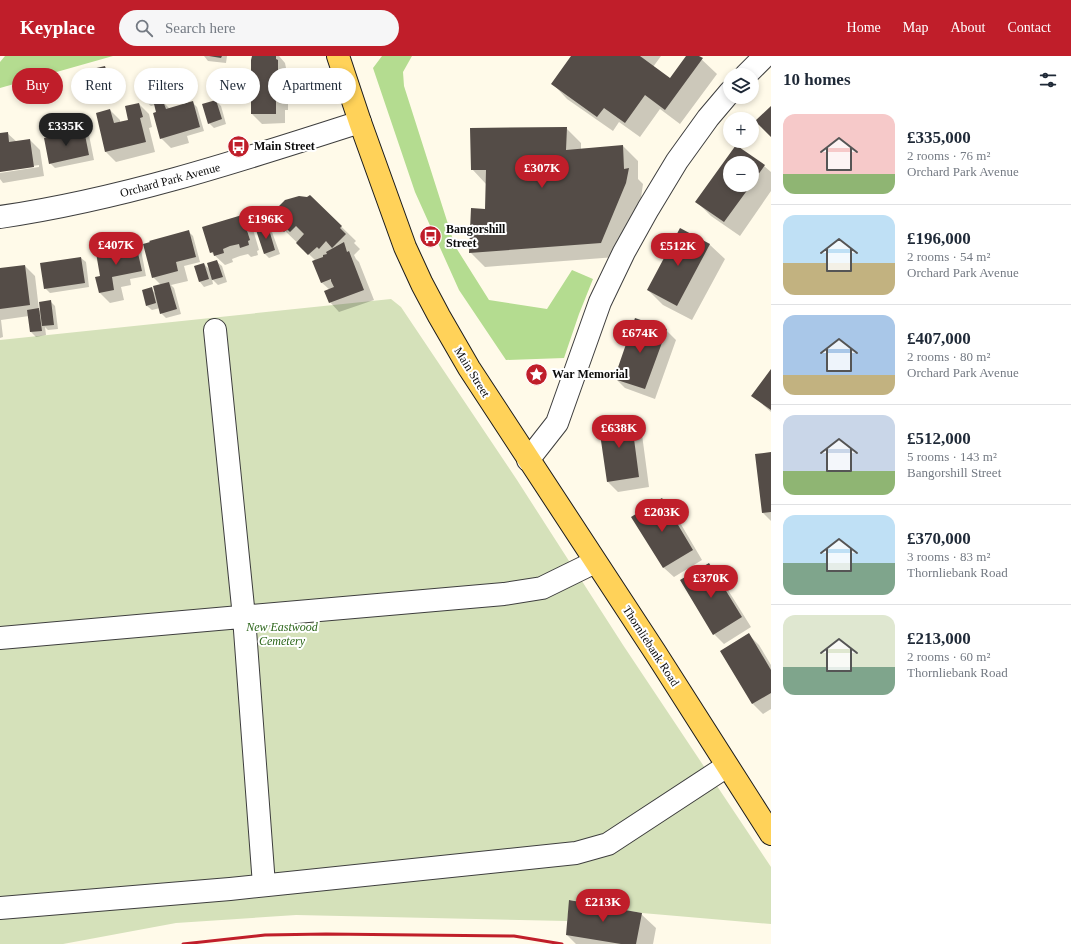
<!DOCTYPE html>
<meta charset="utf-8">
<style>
:root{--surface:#fff;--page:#f6f6f7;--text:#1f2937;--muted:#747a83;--line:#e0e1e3;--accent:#c01e2a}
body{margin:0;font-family:Georgia,serif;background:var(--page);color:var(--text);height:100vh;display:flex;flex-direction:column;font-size:15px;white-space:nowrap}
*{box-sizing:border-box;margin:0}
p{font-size:13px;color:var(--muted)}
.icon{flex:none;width:22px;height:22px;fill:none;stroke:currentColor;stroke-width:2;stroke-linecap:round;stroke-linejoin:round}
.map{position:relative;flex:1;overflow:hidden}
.details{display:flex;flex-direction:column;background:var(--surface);width:300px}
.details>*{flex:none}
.top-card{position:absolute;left:12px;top:12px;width:380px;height:36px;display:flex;gap:8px}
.controls{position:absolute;left:723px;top:12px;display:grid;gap:8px}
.controls a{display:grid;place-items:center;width:36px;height:36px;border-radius:50%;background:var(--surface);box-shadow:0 2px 6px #0003;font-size:20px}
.price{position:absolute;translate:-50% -34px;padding:0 9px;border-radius:14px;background:var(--accent);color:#fff;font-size:13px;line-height:26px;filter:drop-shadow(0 1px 2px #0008)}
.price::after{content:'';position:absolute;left:50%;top:24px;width:12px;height:9px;margin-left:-6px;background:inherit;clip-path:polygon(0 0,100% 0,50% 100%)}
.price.current{background:#222;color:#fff}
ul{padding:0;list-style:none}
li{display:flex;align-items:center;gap:12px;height:100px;padding:0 12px}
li+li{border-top:1px solid var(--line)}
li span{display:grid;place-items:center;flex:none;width:112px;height:80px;border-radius:12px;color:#555}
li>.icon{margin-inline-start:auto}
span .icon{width:48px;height:48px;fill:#fffc;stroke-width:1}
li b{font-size:17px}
h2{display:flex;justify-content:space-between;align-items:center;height:48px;padding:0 12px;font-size:17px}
.pill{padding:0 14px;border-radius:18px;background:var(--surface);box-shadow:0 2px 6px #0003;font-size:14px;line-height:36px}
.pill.current{background:var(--accent);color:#fff}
header{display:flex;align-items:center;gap:24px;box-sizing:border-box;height:56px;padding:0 20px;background:var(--accent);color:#fff}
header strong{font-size:19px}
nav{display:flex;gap:22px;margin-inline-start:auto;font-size:14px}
.search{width:280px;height:36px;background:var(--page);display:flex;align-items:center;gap:10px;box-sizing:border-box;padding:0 14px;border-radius:22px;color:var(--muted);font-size:15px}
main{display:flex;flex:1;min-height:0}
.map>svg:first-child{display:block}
.forest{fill:#b4dc90}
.cemetery{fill:#d5e1ba}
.shadow{fill:#0003;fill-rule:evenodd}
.building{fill:#544c47}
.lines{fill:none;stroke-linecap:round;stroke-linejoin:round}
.minor-casing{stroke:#3e3e3e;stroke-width:24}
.major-casing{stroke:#1c1c1c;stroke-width:24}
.minor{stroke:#fff;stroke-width:22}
.major{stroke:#ffd259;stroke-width:22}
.rail{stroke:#c01e2a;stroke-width:3}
.labels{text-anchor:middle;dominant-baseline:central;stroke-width:4;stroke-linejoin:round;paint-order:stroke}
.poi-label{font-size:12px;font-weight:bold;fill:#0b0b0b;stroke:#fff;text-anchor:start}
.street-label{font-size:12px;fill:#0b0b0b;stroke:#fff}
.park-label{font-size:12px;font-style:italic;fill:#2b6519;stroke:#fff}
</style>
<header>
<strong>Keyplace</strong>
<div class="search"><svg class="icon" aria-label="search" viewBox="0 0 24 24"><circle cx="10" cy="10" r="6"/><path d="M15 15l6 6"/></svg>Search here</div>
<nav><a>Home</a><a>Map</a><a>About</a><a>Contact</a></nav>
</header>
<main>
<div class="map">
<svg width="771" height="888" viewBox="0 0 771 888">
<rect width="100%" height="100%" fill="#fffae9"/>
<path class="forest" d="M5,0H113L0,32V6Z
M382,0H412L403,16L404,30L455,190L489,244L547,253L572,214L593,223L579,258L564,302L506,304L459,234L415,136L373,12Z"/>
<path class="cemetery" d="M391,243L401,251L517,424L623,589L771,811V868L642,857L570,844L567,865L296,859L176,867L63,888H0V284Z"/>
<path class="shadow" d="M204,0H227L226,7L208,5Z
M262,0H279L285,7L286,12L288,15V54H285V67L262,68L252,58Z
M573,0H661L653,11L671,23L687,0H698L717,18L680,68L660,53L640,81L619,66L613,75L567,43L553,28Z
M105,11L110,16L113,31L98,35L93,30Z
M150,27L155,32L160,47L163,46L170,53L192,46L197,51L204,75L187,80L189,87L171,92L161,82L155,49L151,50L146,46Z
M216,45L221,50L226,68L214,72L209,67Z
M139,48L149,58L152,71L149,72L155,96L116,106L106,96L97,57L110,54L120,64V67L129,64Z
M566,72L581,87V93L623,90L638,105V123L643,128L641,142L616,201L485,211L470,196L486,154V128L472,113Z
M84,75L89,79L94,104L55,112L50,107Z
M7,77L17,86L30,84L40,94L44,120L3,127L0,123V78ZM39,109V111L0,117V115Z
M736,90L764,110L771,116V135L740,180L711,160L697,146ZM730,107H752V129H730Z
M310,140L356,185L354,187L360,193L354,199L356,203L359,206L374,244L339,256L330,246V234L321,226L316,205L279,169Z
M242,160L252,170L259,194L257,195L258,199L251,201L248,198L240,200L232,203L233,206L225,209L211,196Z
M268,171L272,176L280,198L269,202L264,197Z
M681,173L710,189L725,203L692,264L663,249L648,234Z
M188,175L193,180L200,206L184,210L188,225L171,229L174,232L181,258L166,262L161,257L160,252L152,254L147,250L151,233L155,237L161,229L153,221Z
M136,189L141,194L146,220L130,223L131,229L121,231L124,244L110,247L100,237L97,222L101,221Z
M81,202L86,206L89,231L50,237L45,232Z
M217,206L222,210L227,226L218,229L212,223L213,228L204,231L200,226L204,208L210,214Z
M25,210L35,220L39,254L42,256L51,246L55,250L58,273L48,274L45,271L46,279L36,281L31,276L29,260L1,264L3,281L0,282V213Z
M666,274L676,284L655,343L625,332L615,322Z
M771,315V356L753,340Z
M631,361L641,371L649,431L618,436L608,426Z
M771,397V465L763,457Z
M662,443L672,453L702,504L674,521L664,512Z
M708,508L718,518L751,571L724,588L714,578Z
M749,579L759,589L771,609V653L763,658L753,648L721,596Z
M641,858L656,872L653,888H576L567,879Z"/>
<path class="building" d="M209,0H222L221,2Z
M252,0H276V3L278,4V45H276V58H251V4Z
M571,0H640L670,22L686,0H699L703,2L665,54L645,39L625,67L604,52L597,61L551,28Z
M105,10L109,26L92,31L88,14Z
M151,26L156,43L145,46L140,29Z
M216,44L222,63L208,68L202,48Z
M163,45L166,53L193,45L200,71L160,83L153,57L156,56L154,48Z
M139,47L143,61L140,62L146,86L105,96L96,57L110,53L114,67L128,64L125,50Z
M771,50V81L755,65Z
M567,71L566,94L623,89L624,113L629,112L626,127L601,187L469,197L471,152L485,153L486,114H471L470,72Z
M84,74L89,99L49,108L44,82Z
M8,76L9,86L30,83L34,111L0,116V77Z
M736,89L765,109L752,127V107H730V129H751L724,166L695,146Z
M310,139L342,170L340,172L346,178L332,192L326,185L319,193L317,191L308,199L296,187L304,178L296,170L290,176L287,173L284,176L277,169L280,166L271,158L285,144L299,140L307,141Z
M242,159L250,184L248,185L249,189L240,192L239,188L230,190L223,193L224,197L214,200L213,196L210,197L202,171Z
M268,170L275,194L264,198L256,174Z
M680,172L710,188L677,250L647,234Z
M189,174L196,201L176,206L178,215L152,222L143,188L150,186L149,185Z
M344,186L347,196L349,195L364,234L329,247L324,235L334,231L331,225V223L321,227L312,205L323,201V199L327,198L326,196Z
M136,188L142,215L112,221L114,234L99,237L95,221L100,220L96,197Z
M81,201L85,227L44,233L40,207Z
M217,204L223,221L212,224L207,207Z
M204,207L209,223L199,226L194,210Z
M25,209L30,249L0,253V212Z
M169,226L177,253L160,258L153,230Z
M152,231L156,247L146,250L142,234Z
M51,244L54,269L42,270L39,246Z
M39,252L42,275L30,276L27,254Z
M635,262L667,273L645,333L614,323Z
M771,313V354L751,340Z
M631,360L639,421L607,426L598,364Z
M771,396V456L762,457L755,398Z
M662,442L693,494L663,512L631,461Z
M709,507L742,561L713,579L680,524Z
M749,577L771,614V637L752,648L720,595Z
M569,844L642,857L636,888H621L566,879Z"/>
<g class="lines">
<defs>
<path id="minor" d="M746,19L765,0
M0,161C123,143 242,104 360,66
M215,274L244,561L264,829
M528,404L557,367L600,246L624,196L648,153L677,105L708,62L730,36
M0,582L504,538L542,532L595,506
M0,852L230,833L576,797L608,788L727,710"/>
<path id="major" d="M338,0L360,66L405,191L422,228L439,260L469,312L655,596L771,778"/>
</defs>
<use href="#minor" class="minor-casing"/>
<use href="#major" class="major-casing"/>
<use href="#minor" class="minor"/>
<use href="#major" class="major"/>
<path class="rail" d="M183,888L265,879L326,878L514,880L562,888"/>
</g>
<defs>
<symbol id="bus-disc" viewBox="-11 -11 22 22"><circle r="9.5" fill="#c01e2a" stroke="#fff"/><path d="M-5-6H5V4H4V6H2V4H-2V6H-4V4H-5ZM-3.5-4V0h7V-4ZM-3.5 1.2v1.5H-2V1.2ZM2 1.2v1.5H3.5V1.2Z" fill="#fff"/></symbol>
<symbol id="sight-disc" viewBox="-11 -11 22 22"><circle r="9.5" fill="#c01e2a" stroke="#fff"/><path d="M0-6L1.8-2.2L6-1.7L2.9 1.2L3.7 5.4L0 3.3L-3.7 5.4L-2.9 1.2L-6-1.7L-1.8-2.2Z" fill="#fff"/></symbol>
</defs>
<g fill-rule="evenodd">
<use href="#bus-disc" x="226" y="78" width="25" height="25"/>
<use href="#bus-disc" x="418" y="168" width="25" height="25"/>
<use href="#sight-disc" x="524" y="306" width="25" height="25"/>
</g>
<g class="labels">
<g class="poi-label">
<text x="254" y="90">Main Street</text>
<text x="446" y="173">Bangorshill<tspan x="446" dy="14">Street</tspan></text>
<text x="552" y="318">War Memorial</text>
</g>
<g class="street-label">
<text transform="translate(170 124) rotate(-15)">Orchard Park Avenue</text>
<text transform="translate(472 316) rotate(58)">Main Street</text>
<text transform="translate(651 590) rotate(57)">Thornliebank Road</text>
</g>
<g class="park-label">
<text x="282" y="571">New Eastwood<tspan x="282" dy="14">Cemetery</tspan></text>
</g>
</g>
</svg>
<div class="controls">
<a><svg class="icon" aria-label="layers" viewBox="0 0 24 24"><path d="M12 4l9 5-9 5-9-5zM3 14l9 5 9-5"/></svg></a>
<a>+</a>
<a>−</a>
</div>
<b class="price current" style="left:66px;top:91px">£335K</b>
<b class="price" style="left:542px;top:133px">£307K</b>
<b class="price" style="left:266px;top:184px">£196K</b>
<b class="price" style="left:116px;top:210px">£407K</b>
<b class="price" style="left:678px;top:211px">£512K</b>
<b class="price" style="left:640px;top:298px">£674K</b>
<b class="price" style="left:619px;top:393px">£638K</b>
<b class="price" style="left:662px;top:477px">£203K</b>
<b class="price" style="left:711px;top:543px">£370K</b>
<b class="price" style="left:603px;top:867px">£213K</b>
<div class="top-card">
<a class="pill current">Buy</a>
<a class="pill">Rent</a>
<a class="pill">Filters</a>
<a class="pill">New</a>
<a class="pill">Apartment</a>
</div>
</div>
<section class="details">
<h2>10 homes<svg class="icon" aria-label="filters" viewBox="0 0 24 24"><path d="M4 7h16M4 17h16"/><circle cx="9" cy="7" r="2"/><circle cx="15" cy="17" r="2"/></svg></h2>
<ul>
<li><span style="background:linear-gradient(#f6c9c9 75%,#8fb573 0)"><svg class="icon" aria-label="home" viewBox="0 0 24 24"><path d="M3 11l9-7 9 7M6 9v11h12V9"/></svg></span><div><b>£335,000</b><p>2 rooms · 76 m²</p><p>Orchard Park Avenue</p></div></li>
<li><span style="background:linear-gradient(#bfe0f5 60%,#c2b280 0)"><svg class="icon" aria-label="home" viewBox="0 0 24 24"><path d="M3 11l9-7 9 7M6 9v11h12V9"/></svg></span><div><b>£196,000</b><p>2 rooms · 54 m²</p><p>Orchard Park Avenue</p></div></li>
<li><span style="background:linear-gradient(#a9c7e8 75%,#c2b280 0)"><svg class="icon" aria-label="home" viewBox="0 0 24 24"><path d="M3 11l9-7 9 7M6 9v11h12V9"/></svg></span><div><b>£407,000</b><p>2 rooms · 80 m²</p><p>Orchard Park Avenue</p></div></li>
<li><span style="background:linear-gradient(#c9d6e8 70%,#8fb573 0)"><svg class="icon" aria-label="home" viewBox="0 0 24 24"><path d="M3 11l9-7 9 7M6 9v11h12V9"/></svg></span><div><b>£512,000</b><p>5 rooms · 143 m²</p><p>Bangorshill Street</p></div></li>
<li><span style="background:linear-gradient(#bfe0f5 60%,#7fa58c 0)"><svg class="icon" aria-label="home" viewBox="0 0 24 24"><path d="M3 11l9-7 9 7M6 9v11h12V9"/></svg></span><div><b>£370,000</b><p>3 rooms · 83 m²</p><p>Thornliebank Road</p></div></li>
<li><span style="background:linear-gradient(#dfe7d0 65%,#7fa58c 0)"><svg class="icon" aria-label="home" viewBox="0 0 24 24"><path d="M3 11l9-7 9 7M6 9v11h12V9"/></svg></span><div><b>£213,000</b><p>2 rooms · 60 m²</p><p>Thornliebank Road</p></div></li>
</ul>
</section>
</main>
